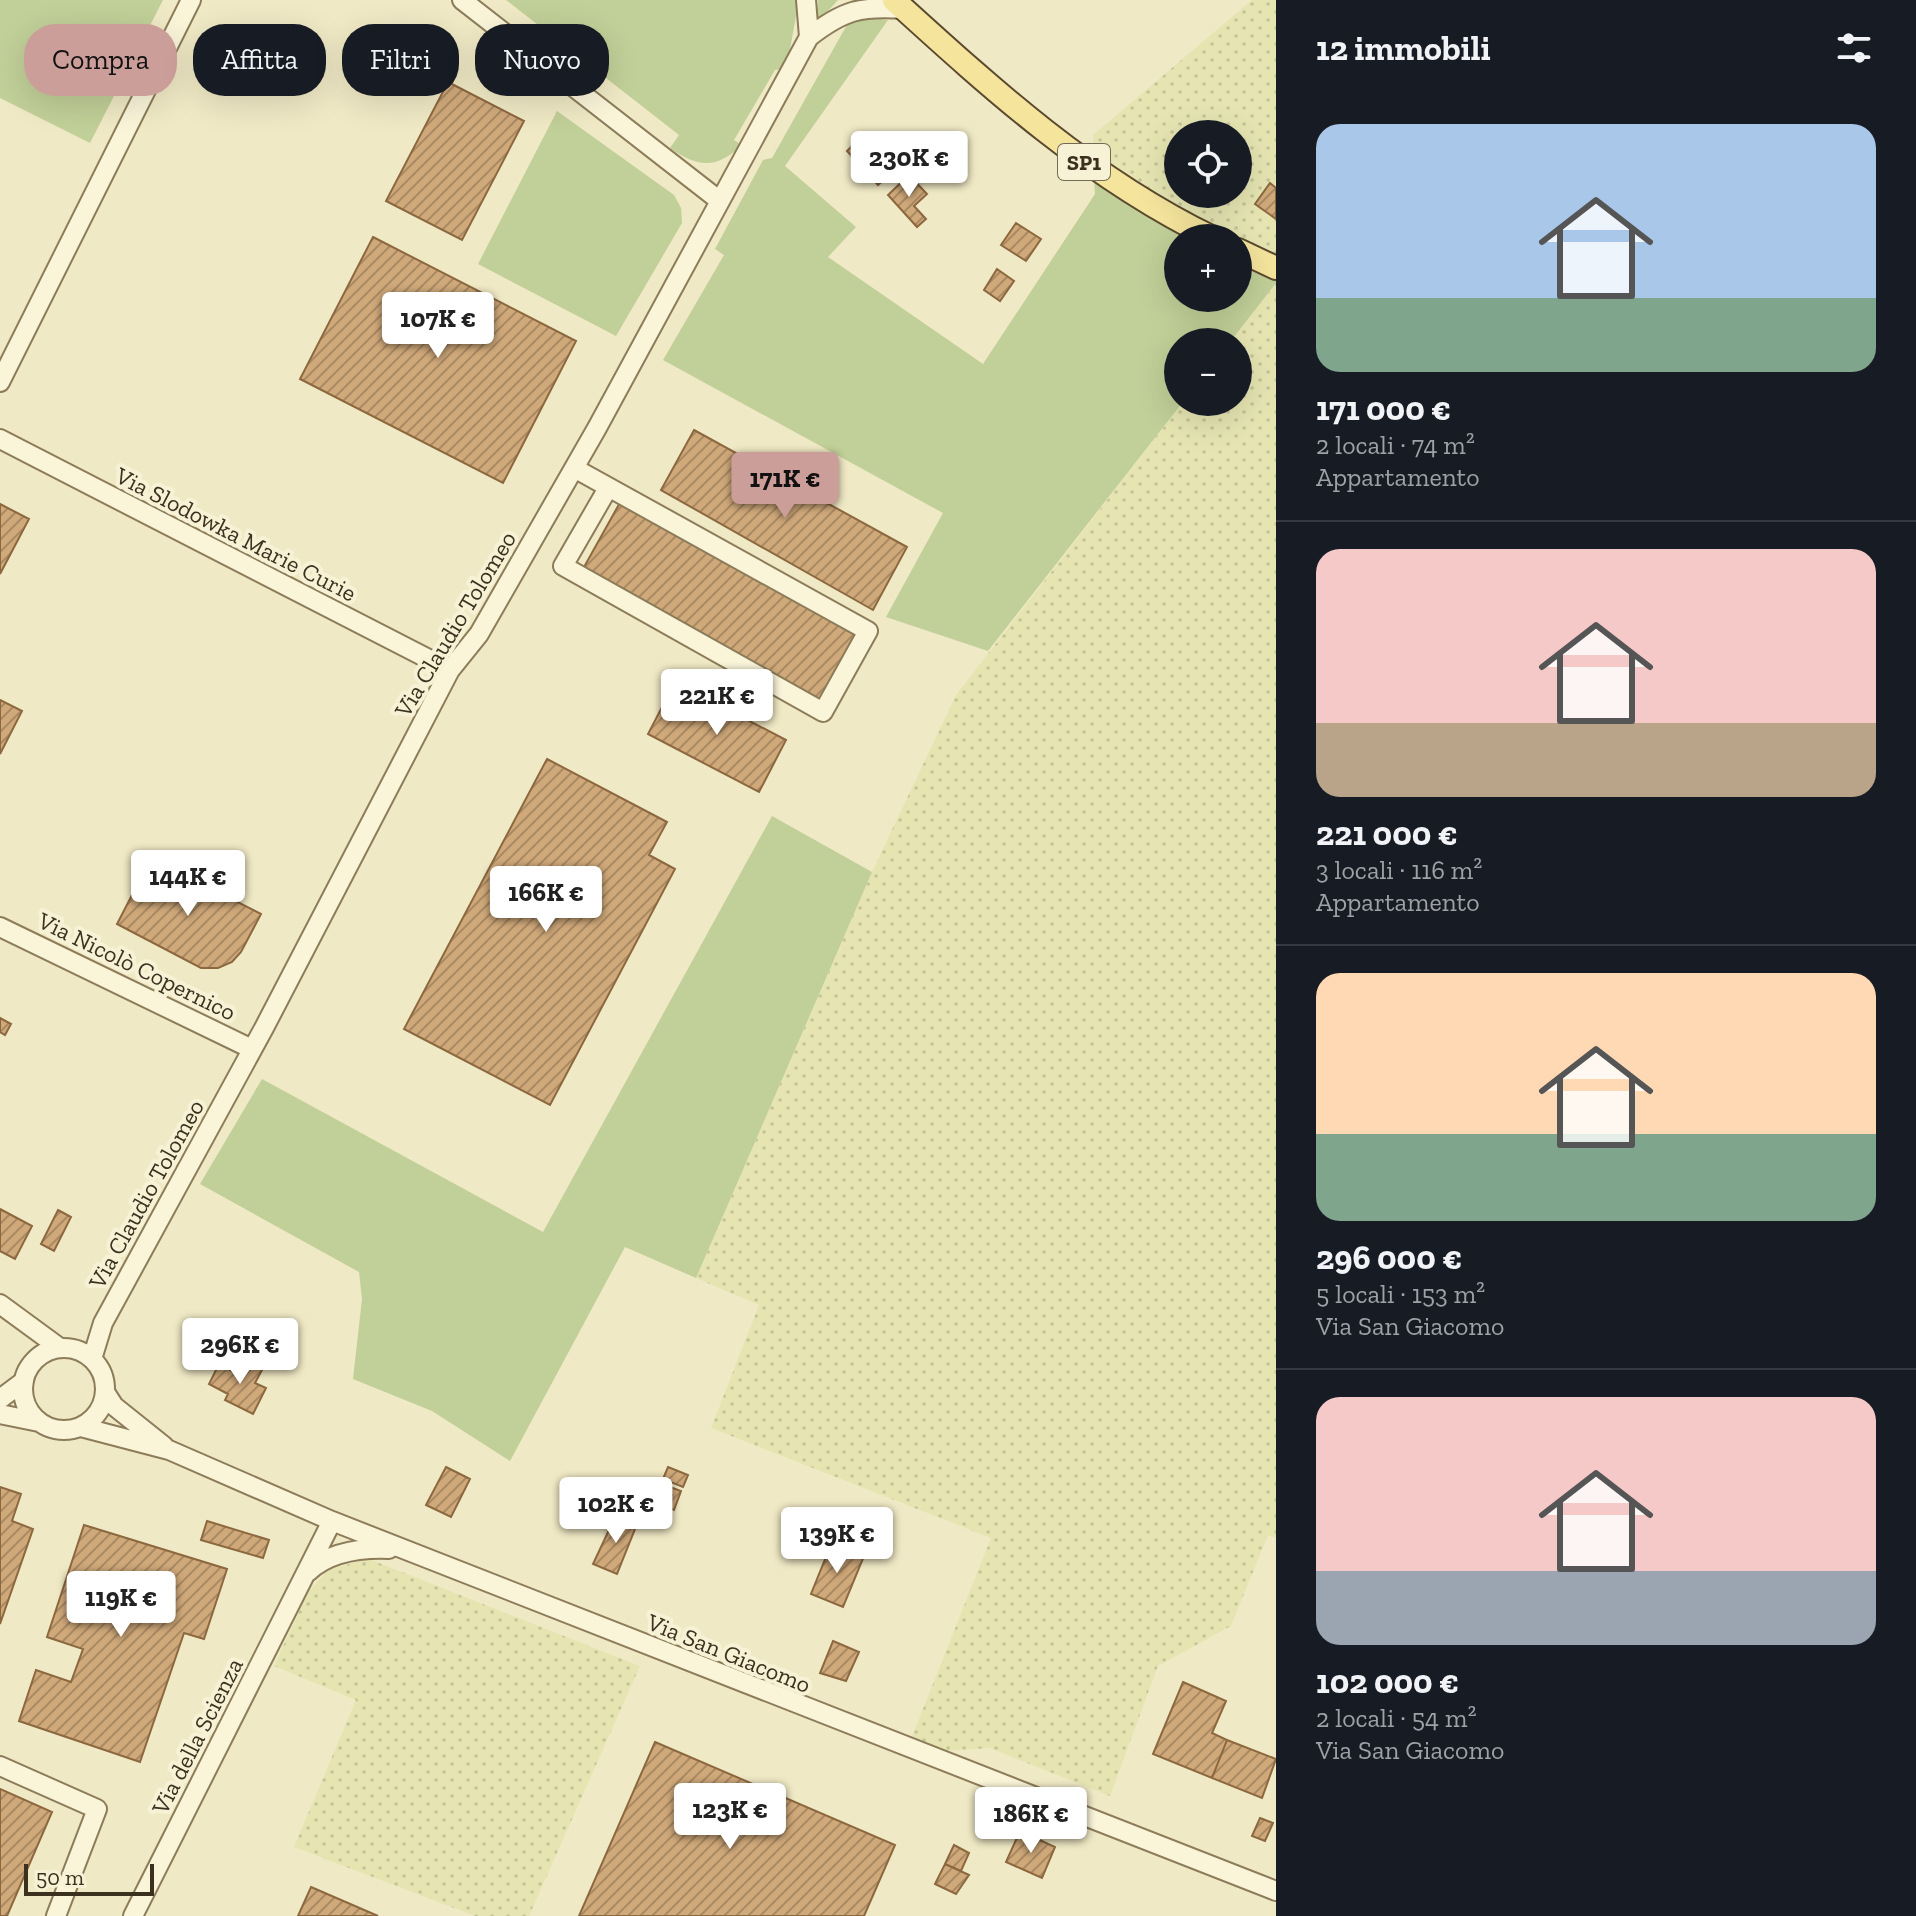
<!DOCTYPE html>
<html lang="it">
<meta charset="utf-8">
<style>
:root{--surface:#171b24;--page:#20242c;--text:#f1f3f6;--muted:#9ea1a6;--line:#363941;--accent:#cc9e99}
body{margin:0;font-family:"Zilla Slab",serif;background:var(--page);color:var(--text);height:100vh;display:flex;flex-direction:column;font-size:30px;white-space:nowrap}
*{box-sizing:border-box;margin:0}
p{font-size:26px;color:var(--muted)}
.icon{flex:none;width:44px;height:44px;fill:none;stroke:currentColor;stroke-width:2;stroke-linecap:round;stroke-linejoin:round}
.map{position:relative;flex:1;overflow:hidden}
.details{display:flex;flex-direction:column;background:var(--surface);width:640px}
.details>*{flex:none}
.guide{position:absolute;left:24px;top:24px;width:760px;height:72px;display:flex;gap:16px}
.controls{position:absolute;left:1164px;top:120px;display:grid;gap:16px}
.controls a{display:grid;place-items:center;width:88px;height:88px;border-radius:50%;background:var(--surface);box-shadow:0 8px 32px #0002;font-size:40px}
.scale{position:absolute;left:24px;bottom:20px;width:130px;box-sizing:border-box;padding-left:8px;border:4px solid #3c311f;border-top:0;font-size:22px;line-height:28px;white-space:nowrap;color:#3c311f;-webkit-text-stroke:6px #f7f2d5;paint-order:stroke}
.price{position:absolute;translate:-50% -68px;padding:0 18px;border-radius:8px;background:#fff;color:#222;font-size:26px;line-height:52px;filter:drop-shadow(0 2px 4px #0008)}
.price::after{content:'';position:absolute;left:50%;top:48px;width:24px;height:18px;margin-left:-12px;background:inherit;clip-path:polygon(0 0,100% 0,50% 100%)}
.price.current{background:var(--accent);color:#111}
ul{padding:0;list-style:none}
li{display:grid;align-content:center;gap:16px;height:424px;padding:0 40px}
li+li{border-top:2px solid var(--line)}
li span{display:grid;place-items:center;height:248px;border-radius:24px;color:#555}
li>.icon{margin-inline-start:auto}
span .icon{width:144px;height:144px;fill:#fffc;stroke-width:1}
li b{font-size:34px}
h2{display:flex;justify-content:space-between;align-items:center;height:96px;padding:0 40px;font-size:34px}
.tag{padding:0 28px;border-radius:32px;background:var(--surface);box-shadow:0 8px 32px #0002;font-size:28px;line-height:72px}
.tag.current{background:var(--accent);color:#111}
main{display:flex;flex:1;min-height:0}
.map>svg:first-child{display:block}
.farmland{fill:url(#farmland-dots);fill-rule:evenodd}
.grass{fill:#c1cf98}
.building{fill:url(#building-hatch);stroke:#8c683f;stroke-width:2}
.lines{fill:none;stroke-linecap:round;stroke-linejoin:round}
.minor-casing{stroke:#8c7c5a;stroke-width:22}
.major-casing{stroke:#5a492e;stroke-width:26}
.minor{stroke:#faf5d9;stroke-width:18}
.major{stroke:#f4e49c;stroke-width:22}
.labels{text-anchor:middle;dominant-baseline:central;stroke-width:8;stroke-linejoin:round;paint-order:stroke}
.shield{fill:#f7f2d5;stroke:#746b56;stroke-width:2}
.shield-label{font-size:22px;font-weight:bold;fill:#3c311f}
.street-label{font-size:24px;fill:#3c311f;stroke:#f7f2d5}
</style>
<main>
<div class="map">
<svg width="1276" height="1916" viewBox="0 0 1276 1916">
<defs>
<pattern id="farmland-dots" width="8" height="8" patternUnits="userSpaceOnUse" patternTransform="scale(2)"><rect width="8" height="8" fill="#e6e5b2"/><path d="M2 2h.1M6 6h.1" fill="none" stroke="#c6c599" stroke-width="1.8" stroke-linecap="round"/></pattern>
<pattern id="building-hatch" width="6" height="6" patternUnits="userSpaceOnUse" patternTransform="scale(2)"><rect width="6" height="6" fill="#d0a97a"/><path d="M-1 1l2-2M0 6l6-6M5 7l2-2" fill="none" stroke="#aa8a63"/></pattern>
</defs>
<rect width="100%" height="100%" fill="#f0e9c5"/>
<path class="farmland" d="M1252,0H1276V271L1238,252V238H1210L1094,177L1093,135ZM1178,134H1238V194H1178Z
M1276,283V1538L1268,1535L1231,1626L1158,1666L1110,1796L990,1748L945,1751L911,1739L991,1538L711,1428L759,1305L696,1278L872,872L956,695L1183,402H1238V342H1230Z
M369,1559L640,1666L529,1916H475L294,1847L356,1700L274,1666L308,1592L329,1569Z"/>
<path class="grass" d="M0,0H163L90,143L0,98Z
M506,0H798V5L789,55L783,69L775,70L734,140L742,145C717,169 698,168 670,148L679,135Z
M818,0H838L819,21L816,19Z
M868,17L888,20L785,166L856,227L828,257L983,364L1095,194L1094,177L1210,238H1178V298H1238V252L1276,271V283L1230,342H1178V402H1183L988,651L886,617L943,513L663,360L724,255L715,249L763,160L772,158L848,23Z
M557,111L674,195L681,208L682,223L616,336L478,264Z
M772,816L872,872L696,1278L625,1247L510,1461L432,1411L353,1379L362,1299L359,1272L200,1184L262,1079L543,1232Z"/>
<path class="building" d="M448,82L524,121L462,240L386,201Z
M877,140L900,165L878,185L847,151L857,141L865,151Z
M909,175L927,194L914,206L926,219L917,227L888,195Z
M1270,183L1276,188V219L1255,204Z
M1016,223L1041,239L1026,261L1001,245Z
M373,237L576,341L503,483L300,379Z
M997,269L1014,281L1000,301L984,290Z
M694,430L907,547L873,610L661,490Z
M622,499L861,633L823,701L584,567Z
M0,504L29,519L0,574Z
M675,682L786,740L759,792L648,734Z
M0,700L22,711L0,754Z
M547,759L667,822L649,855L675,869L550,1105L404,1029Z
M151,858L261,914L241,952L232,962L218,968H201L117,924Z
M0,1018L11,1024L5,1035L0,1032Z
M0,1209L32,1226L15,1259L0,1251Z
M58,1210L71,1217L54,1251L41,1244Z
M245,1361L262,1370L255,1383L266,1388L253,1414L225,1400L228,1394L209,1384L219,1364L238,1374Z
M446,1467L470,1479L451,1517L426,1505Z
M668,1467L688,1475L683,1487L663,1479Z
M0,1487L21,1494L12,1521L33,1529L0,1624Z
M670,1487L681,1491L674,1510L667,1507L672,1495L667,1493Z
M616,1515L637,1524L617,1574L593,1564Z
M207,1521L269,1540L263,1558L201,1540Z
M84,1525L227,1569L204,1639L184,1633L140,1762L19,1721L36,1670L71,1682L83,1649L47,1637Z
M832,1542L864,1556L843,1607L811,1594Z
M833,1641L859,1652L846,1681L820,1673Z
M1183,1682L1226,1701L1212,1733L1227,1740L1212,1778L1153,1754Z
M1227,1740L1276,1759L1262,1798L1212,1778Z
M655,1742L895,1845L864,1916H579Z
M0,1789L52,1812L7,1916H0Z
M1260,1818L1273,1823L1265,1841L1252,1836Z
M1020,1831L1055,1847L1042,1878L1006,1862Z
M954,1845L969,1853L961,1871L945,1864Z
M945,1864L969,1875L956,1894L935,1884Z
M311,1887L378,1916H298Z"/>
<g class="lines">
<defs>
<path id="minor" d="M462,0L720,201
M806,0L809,37
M0,382L191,0
M0,439L450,670
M574,468L868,631L823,712L563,566L608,488
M0,927L252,1049
M0,1304L60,1348
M23 1389a41 41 0 1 1 82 0a41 41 0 1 1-82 0Z
M92,1359L103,1323L264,1028L450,670L479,634L597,428L809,37C844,10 860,6 904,9
M105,1392L114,1406L164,1446
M0,1399L24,1381
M0,1414L39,1422
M81,1427L169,1450L332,1521L1276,1891
M308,1572C329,1552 362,1548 389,1549
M0,1766L97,1809L56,1916
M133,1916L332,1521"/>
<path id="major" d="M894,0C993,90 1091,179 1213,238
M1238,250L1276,268"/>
</defs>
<use href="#minor" class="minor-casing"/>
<use href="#major" class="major-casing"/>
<use href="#minor" class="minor"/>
<use href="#major" class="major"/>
</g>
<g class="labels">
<rect class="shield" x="1058" y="144" width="52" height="36" rx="6"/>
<g class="shield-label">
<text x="1084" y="162">SP1</text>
</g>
<g class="street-label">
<text transform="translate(236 534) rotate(27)">Via Slodowka Marie Curie</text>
<text transform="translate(455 624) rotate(-59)">Via Claudio Tolomeo</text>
<text transform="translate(137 966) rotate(26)">Via Nicolò Copernico</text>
<text transform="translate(146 1194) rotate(-61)">Via Claudio Tolomeo</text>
<text transform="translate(729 1653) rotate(22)">Via San Giacomo</text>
<text transform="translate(197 1736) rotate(-63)">Via della Scienza</text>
</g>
</g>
</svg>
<div class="controls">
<a><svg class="icon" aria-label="locate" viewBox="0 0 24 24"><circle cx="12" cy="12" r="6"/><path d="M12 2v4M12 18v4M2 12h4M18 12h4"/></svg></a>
<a>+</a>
<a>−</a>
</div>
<div class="scale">50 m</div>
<b class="price" style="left:909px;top:199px">230K €</b>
<b class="price" style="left:438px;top:360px">107K €</b>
<b class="price current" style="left:785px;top:520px">171K €</b>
<b class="price" style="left:717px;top:737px">221K €</b>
<b class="price" style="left:188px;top:918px">144K €</b>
<b class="price" style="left:546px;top:934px">166K €</b>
<b class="price" style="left:240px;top:1386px">296K €</b>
<b class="price" style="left:616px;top:1545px">102K €</b>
<b class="price" style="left:837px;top:1575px">139K €</b>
<b class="price" style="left:121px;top:1639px">119K €</b>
<b class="price" style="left:730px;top:1851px">123K €</b>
<b class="price" style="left:1031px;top:1855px">186K €</b>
<div class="guide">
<a class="tag current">Compra</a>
<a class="tag">Affitta</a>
<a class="tag">Filtri</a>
<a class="tag">Nuovo</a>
</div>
</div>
<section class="details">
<h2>12 immobili<svg class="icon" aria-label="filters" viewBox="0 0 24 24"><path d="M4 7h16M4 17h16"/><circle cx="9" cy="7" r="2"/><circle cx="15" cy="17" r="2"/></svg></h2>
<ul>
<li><span style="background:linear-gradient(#a9c7e8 70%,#7fa58c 0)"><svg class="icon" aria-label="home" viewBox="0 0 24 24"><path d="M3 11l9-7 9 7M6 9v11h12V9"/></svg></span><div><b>171 000 €</b><p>2 locali · 74 m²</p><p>Appartamento</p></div></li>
<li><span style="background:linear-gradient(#f6c9c9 70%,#b9a48a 0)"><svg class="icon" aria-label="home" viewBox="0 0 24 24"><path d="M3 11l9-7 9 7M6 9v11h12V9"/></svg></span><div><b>221 000 €</b><p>3 locali · 116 m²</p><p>Appartamento</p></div></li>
<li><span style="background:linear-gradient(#ffd9b3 65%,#7fa58c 0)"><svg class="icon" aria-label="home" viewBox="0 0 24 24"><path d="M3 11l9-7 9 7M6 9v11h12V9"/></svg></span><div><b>296 000 €</b><p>5 locali · 153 m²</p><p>Via San Giacomo</p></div></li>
<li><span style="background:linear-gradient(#f6c9c9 70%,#9aa5b1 0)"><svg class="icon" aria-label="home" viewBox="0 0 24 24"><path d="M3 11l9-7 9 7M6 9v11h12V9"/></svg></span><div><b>102 000 €</b><p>2 locali · 54 m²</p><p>Via San Giacomo</p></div></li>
</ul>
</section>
</main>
